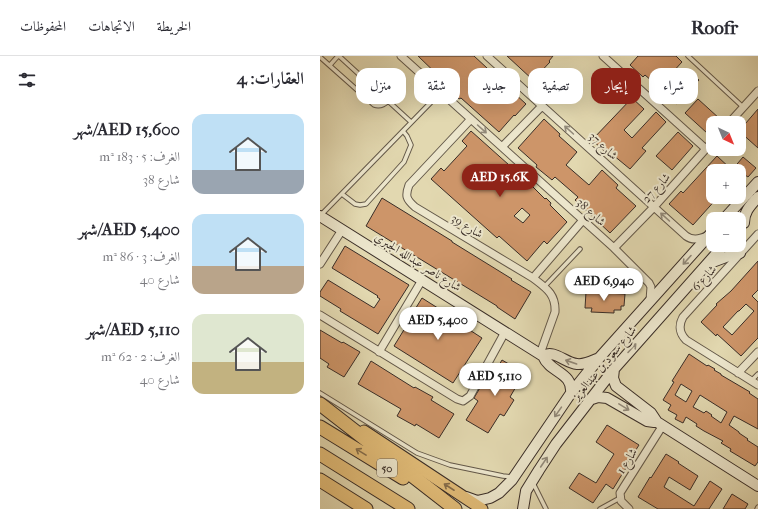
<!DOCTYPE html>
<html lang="ar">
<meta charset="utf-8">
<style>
:root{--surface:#fff;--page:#f7f7f7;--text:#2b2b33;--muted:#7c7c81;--line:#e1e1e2;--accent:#8f2418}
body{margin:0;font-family:"IM FELL French Canon",Amiri,serif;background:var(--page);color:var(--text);direction:rtl;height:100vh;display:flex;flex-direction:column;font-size:15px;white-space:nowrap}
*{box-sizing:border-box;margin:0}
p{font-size:13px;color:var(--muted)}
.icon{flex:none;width:22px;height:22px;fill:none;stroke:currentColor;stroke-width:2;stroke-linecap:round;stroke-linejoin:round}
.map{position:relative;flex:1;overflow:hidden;direction:ltr}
.drawer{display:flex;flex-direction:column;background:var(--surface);width:320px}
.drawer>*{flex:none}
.top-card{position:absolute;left:12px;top:12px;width:366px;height:36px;direction:rtl;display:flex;gap:8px}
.needle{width:26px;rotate:137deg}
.tools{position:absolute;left:386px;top:60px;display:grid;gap:8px}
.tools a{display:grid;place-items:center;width:40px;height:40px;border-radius:8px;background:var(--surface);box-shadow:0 4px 16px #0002;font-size:20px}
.price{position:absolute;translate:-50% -34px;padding:0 9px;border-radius:14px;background:#fff;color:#222;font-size:13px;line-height:26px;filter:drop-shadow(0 1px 2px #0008)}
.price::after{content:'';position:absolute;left:50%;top:24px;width:12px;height:9px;margin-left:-6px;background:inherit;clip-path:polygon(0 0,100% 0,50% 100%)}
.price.current{background:var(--accent);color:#fff}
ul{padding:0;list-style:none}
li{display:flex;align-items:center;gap:12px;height:100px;padding:0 16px}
li span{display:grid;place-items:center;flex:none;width:112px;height:80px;border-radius:12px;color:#555}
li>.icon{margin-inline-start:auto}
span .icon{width:48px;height:48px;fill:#fffc;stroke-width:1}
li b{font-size:17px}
h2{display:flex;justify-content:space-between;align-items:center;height:48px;padding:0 16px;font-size:17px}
.pill{padding:0 14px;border-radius:12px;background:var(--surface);box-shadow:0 4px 16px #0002;font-size:14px;line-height:36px}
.pill.current{background:var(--accent);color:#fff}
header{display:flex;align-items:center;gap:24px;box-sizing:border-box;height:56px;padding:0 20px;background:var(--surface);border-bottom:1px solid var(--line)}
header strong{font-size:19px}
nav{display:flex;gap:22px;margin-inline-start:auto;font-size:14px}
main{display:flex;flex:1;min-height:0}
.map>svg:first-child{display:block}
.building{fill:#cd9569;stroke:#392d27;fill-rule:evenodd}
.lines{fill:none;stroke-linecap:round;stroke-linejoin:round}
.lane-casing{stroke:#635849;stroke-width:5.5}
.street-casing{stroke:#635849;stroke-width:9}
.secondary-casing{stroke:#392d27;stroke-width:12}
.primary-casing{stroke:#392d27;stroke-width:13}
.highway-casing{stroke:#392d27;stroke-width:15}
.lane{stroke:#ece6cc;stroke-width:3.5}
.street{stroke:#ece6cc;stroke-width:7}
.secondary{stroke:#ece6cc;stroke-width:10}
.primary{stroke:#e1bc78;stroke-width:11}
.highway{stroke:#e1bc78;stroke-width:13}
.oneway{stroke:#928a7a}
.oneway2{stroke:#856d4b}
.labels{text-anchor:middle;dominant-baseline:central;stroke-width:4;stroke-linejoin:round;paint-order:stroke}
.shield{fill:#ece6cc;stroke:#6f6458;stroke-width:1}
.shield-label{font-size:11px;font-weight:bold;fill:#392d27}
.street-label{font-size:12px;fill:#392d27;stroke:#ece6cc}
</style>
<header>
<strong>Roofr</strong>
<nav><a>الخريطة</a><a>الاتجاهات</a><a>المحفوظات</a></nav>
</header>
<main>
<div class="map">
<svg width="438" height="453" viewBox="0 0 438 453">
<rect width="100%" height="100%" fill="#e2d8b0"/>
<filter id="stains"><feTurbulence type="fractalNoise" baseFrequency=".005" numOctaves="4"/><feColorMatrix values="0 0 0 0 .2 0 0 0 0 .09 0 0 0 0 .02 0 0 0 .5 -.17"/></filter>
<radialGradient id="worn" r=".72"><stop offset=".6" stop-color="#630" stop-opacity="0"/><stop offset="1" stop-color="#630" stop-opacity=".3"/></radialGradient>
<path class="building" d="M98,0H154L206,48L195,60L194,59L179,76L141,42L139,43L122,28L124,25Z
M187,0H233L229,5L230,6L213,24Z
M318,0H356L362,6L339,31L325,19L323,21L310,9Z
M368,15L379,24L357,48L346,39Z
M312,42L324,53L304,74L312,82L336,56L346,66L322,92L326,95L310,113L293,99L291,101L272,84Z
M378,43L400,63L396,67H393V71L387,77L365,57Z
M438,53V92L419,75Z
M224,63L240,78L239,80L257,96L246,109L269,129L282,114L298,129L296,132L316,150L290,177L255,144L258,141L235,121L232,124L216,111L217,109L198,92Z
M151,75L208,126L225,143L226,142L231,147L230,149L247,166L227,188L224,185L207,205L179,180L177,182L111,123L121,112L124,115L147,90L142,85ZM202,152L210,159L203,167L194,160Z
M358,76L373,90L352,114L336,100Z
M397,100L412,114L423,101L436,112L428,121L425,119L419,126V115H393V141H398L373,169L349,148L361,135L363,137Z
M62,142L132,185V186L192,223L191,224L211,236L195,263L177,251V250L46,170Z
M25,190L89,229L58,278L20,255L21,253L0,240V236L8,224L54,252L60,243L57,241L58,240L12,212Z
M438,205V234L432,240L438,246V282L435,285L421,300L397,278L396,280L381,266L397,249L396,248L411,235ZM426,248L434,255L412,279L403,271L418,255H419Z
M266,236L305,238L304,250H301V254H294V257L271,256L272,252H265Z
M102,242L143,268L142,269L162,282L133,327L74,290L90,264L89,263Z
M0,274L22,287L23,286L40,296L24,321L7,311L9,308L0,302Z
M369,298L387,310L388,309L395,313L394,314L401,318V319L430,336L429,337L438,343V373L414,360L409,369L419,376V377L428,383L427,384L438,391V406L435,410L410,395L411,393L401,387L403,385L384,375L376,370L377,368L366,361L363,367L355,363L357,359L348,354L351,349L343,344L354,326L352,325ZM361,328L372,335L366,346L355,339ZM380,339L407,356L401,367L391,360L392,359L386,355L384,357L373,351Z
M182,304L204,317L190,341L194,344L184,360L180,358L168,377L146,364L158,345L154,342L164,325L168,328Z
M51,305L94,332L95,331L113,341L111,344L134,358L119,382L96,368L95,370L77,360L81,353L38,328Z
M287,369L319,389L305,411L306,412L293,433L286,428L273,447L249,432L259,417L276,427L294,398L276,386Z
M346,398L359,406L358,407L378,420L370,434L349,421L344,431L374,450L390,425L402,433L389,453H338L318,441L330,421L331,422Z
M412,438L428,448L425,453H403Z"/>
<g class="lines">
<defs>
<path id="lane" d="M19,0L91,66
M368,0L423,51
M0,1L54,49C59,51 64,49 68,45
M10,9L18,0
M22,138L35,148L40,149L46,148L84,106L91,89L87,80L83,75
M1,159L121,36
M224,231L260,193
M431,325L438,318
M0,337L97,397L130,409L183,420L193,421
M213,427L226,453
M280,453L300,442
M437,453L438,451"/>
<path id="street" d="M81,0L294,192L329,227L331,231L330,244
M167,0L366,180C373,185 379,183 387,180
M283,0L386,93
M151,63L89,129C85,140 86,143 95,151L213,222C226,232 236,238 235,256L220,298
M409,67L438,35
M182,91L222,50
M438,178L363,261C358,270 360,278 366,284L438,329
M294,192L334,151L393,85
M0,208L22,174
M213,222L263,164
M0,259L137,343L143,345L150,340L185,276
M59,296L102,224
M418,317L438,296
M309,453L301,445L300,437L343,369"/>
<path id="secondary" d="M0,160L223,300C230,317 253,316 251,337
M404,163L438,126
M424,167C424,155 431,149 438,141
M390,207L406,201L420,197
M223,300C234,293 245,307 257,308C264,309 272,305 279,302
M294,313L293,322L296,330L331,357L337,366L438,430
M269,344L278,341L287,342L327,365L334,366H337
M146,441L157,445L170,442L179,437L192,424L251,337L280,301L393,175
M203,453L206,435L219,414L236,388L294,313L404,189"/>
<path id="primary" d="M44,375L162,453"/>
<path id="highway" d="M0,348L135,453
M0,371L83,422
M0,398L88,453
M0,424L46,453"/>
</defs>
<use href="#lane" class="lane-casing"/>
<use href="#street" class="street-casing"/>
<use href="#secondary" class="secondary-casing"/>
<use href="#primary" class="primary-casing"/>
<use href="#highway" class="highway-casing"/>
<use href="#lane" class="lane"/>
<use href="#street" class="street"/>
<use href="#secondary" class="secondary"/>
<use href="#primary" class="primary"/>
<use href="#highway" class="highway"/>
</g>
<defs><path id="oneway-shaft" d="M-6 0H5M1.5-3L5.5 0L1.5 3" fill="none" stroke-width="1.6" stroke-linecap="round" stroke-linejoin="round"/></defs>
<g class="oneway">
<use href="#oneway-shaft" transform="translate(162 73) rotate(42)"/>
<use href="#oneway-shaft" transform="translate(249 74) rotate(-138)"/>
<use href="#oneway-shaft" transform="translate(345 161) rotate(-138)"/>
<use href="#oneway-shaft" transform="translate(367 204) rotate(132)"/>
<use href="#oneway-shaft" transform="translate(312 292) rotate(-48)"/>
<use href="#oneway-shaft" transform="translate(251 306) rotate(-161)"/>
<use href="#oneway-shaft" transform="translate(304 351) rotate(31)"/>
<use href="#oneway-shaft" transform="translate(238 356) rotate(125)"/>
<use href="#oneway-shaft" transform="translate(224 406) rotate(-56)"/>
</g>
<g class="oneway2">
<use href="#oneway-shaft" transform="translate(41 396) rotate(-148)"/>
<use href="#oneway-shaft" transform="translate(129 431) rotate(-147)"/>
</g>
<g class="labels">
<rect class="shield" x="57" y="403" width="20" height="18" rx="3"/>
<g class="shield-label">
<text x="67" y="412">50</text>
</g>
<g class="street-label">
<text transform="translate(283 90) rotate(42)">شارع 37</text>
<text transform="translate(336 132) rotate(-48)">شارع 27</text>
<text transform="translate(271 156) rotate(42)">شارع 38</text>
<text transform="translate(147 170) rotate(31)">شارع 39</text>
<text transform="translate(98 206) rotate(32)">شارع ناصر عبدالله الجبري</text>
<text transform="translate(384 222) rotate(-48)">شارع 6</text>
<text transform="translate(284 307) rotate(-50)">شارع سعود بن عبدالعزيز</text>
<text transform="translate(307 405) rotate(-58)">شارع 1</text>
</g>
</g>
<rect width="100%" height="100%" filter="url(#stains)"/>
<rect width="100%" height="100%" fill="url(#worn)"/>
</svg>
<div class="tools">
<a><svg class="needle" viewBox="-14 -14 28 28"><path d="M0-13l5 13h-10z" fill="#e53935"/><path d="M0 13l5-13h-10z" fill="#7c7c81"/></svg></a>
<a>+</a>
<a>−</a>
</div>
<b class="price current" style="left:180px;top:142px">AED 15.6K</b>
<b class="price" style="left:284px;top:246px">AED 6,940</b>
<b class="price" style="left:118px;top:285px">AED 5,400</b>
<b class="price" style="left:175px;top:341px">AED 5,110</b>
<div class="top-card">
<a class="pill">شراء</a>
<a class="pill current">إيجار</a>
<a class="pill">تصفية</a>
<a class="pill">جديد</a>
<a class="pill">شقة</a>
<a class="pill">منزل</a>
</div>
</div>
<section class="drawer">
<h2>العقارات: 4<svg class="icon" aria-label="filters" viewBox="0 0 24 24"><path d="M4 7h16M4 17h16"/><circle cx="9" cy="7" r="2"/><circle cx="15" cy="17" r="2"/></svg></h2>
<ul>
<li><span style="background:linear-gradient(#bfe0f5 70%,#9aa5b1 0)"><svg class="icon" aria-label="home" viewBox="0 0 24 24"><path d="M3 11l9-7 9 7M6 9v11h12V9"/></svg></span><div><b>AED 15,600/شهر</b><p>الغرف: 5 · 183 m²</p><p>شارع 38</p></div></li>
<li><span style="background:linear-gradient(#bfe0f5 65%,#b9a48a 0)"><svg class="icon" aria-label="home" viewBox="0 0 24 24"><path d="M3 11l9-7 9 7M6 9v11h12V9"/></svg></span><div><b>AED 5,400/شهر</b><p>الغرف: 3 · 86 m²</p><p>شارع 40</p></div></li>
<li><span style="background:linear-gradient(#dfe7d0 60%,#c2b280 0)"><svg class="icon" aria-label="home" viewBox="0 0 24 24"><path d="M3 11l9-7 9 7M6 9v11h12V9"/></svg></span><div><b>AED 5,110/شهر</b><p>الغرف: 2 · 62 m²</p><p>شارع 40</p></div></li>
</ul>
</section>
</main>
